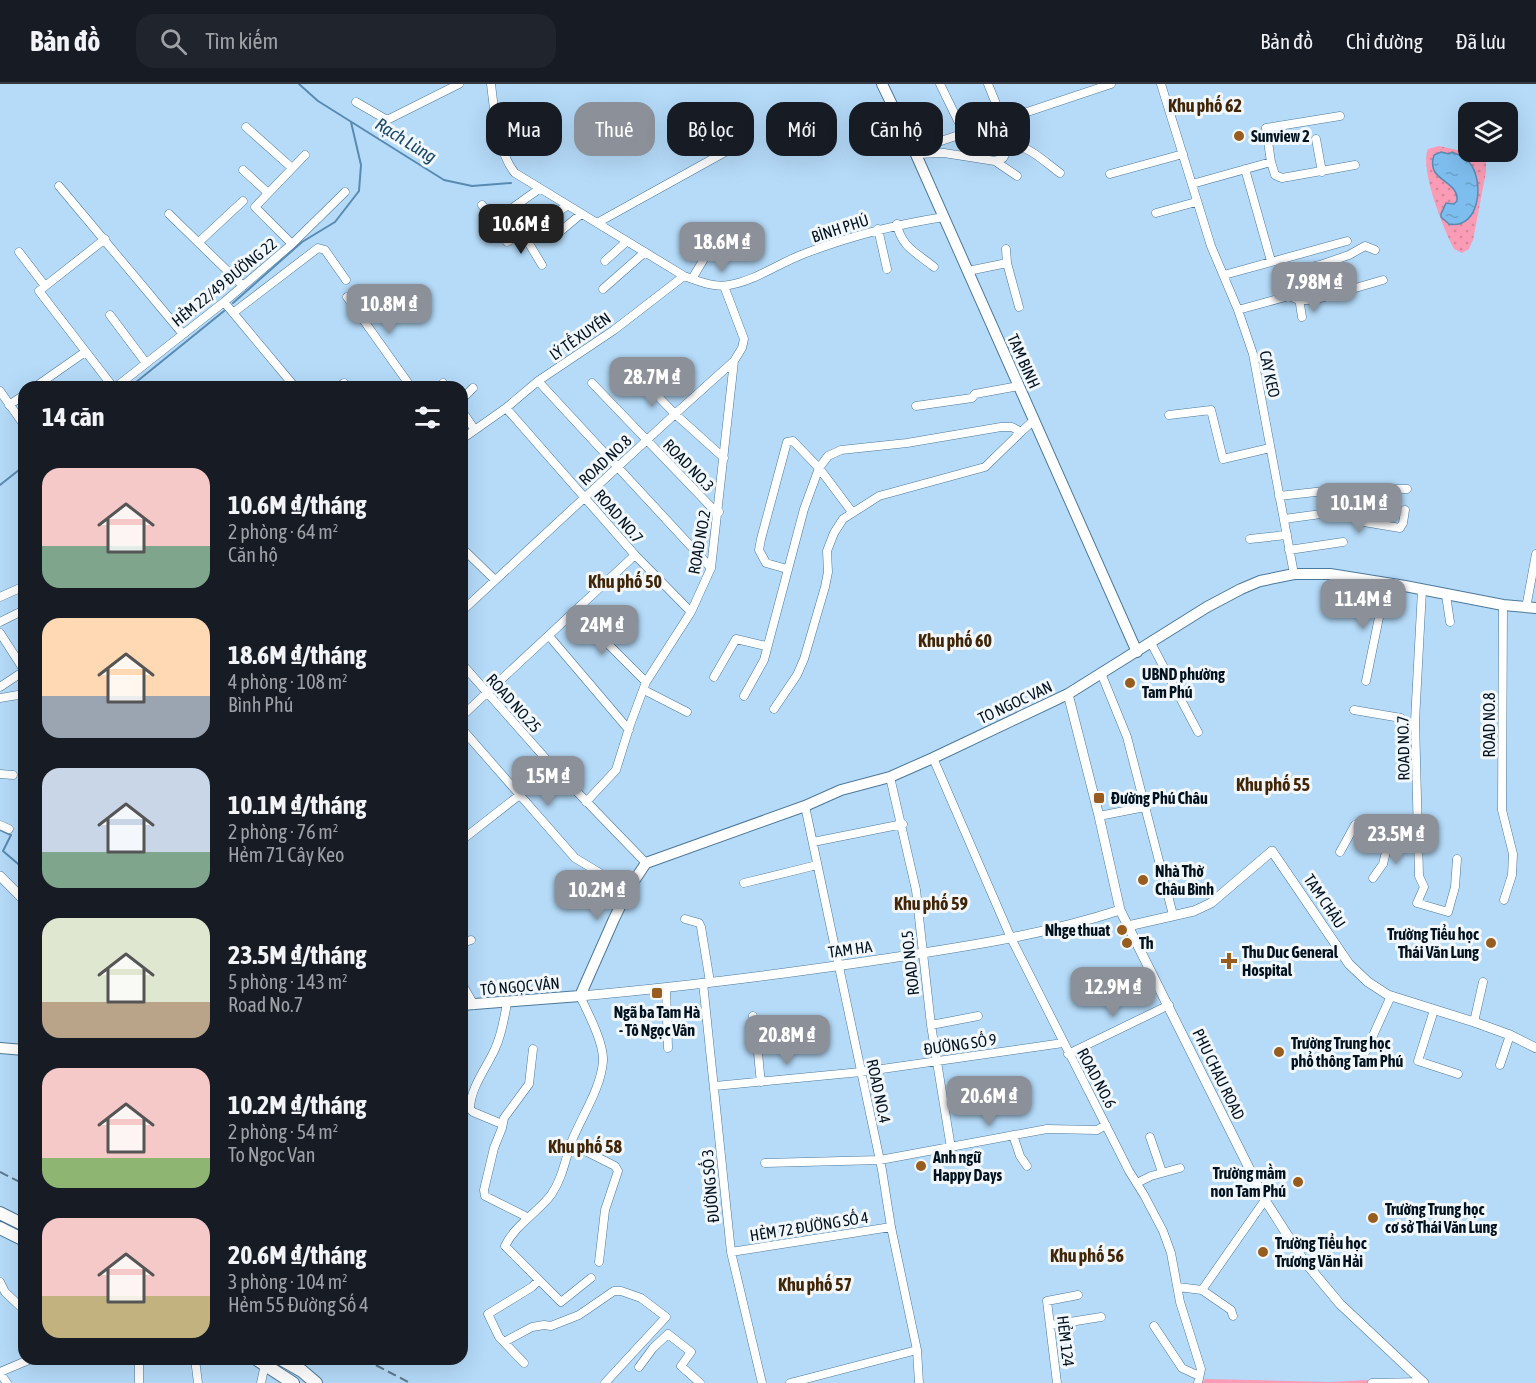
<!DOCTYPE html>
<html lang="vi">
<meta charset="utf-8">
<style>
:root{--surface:#171b24;--page:#20242c;--text:#f1f3f6;--muted:#9ea1a6;--line:#363941;--accent:#8c9099}
body{margin:0;font-family:"Asap Condensed",sans-serif;background:var(--page);color:var(--text);height:100vh;display:flex;flex-direction:column;font-size:22px;white-space:nowrap}
*{box-sizing:border-box;margin:0}
p{font-size:20px;color:var(--muted)}
.icon{flex:none;width:33px;height:33px;fill:none;stroke:currentColor;stroke-width:2;stroke-linecap:round;stroke-linejoin:round}
.map{position:relative;flex:1;overflow:hidden}
.panel{position:absolute;left:18px;top:297px;width:450px;height:984px;display:flex;flex-direction:column;background:var(--surface);border-radius:18px;box-shadow:0 6px 24px #0002}
.panel>*{flex:none}
.top-card{position:absolute;left:486px;top:18px;width:570px;height:54px;display:flex;gap:12px}
.controls{position:absolute;left:1458px;top:18px;display:grid;gap:12px}
.controls a{display:grid;place-items:center;width:60px;height:60px;border-radius:12px;background:var(--surface);box-shadow:0 6px 24px #0002;font-size:30px}
.price{position:absolute;translate:-50% -51px;padding:0 14px;border-radius:12px;background:var(--accent);color:#fff;font-size:20px;line-height:39px;filter:drop-shadow(0 2px 3px #0008)}
.price::after{content:'';position:absolute;left:50%;top:36px;width:18px;height:14px;margin-left:-9px;background:inherit;clip-path:polygon(0 0,100% 0,50% 100%)}
.price.active{background:#222;color:#fff}
ul{padding:0;list-style:none}
li{display:flex;align-items:center;gap:18px;height:150px;padding:0 24px}
li span{display:grid;place-items:center;flex:none;width:168px;height:120px;border-radius:18px;color:#555}
li>.icon{margin-inline-start:auto}
span .icon{width:72px;height:72px;fill:#fffc;stroke-width:1}
li b{font-size:26px}
h2{display:flex;justify-content:space-between;align-items:center;height:72px;padding:0 24px;font-size:26px}
.pill{padding:0 21px;border-radius:18px;background:var(--surface);box-shadow:0 6px 24px #0002;font-size:21px;line-height:54px}
.pill.active{background:var(--accent);color:#fff}
header{display:flex;align-items:center;gap:36px;box-sizing:border-box;height:84px;padding:0 30px;background:var(--surface);border-bottom:2px solid var(--line)}
header strong{font-size:28px}
nav{display:flex;gap:33px;margin-inline-start:auto;font-size:21px}
.search{width:420px;height:54px;background:var(--page);display:flex;align-items:center;gap:15px;box-sizing:border-box;padding:0 21px;border-radius:18px;color:var(--muted);font-size:22px}
.map>svg:first-child{display:block}
.grass{fill:url(#grass-dots)}
.cemetery{fill:url(#cemetery-stones)}
.water{fill:url(#water-ripples);stroke:#598ab1;stroke-width:1.5}
.lines{fill:none;stroke-linecap:round;stroke-linejoin:round}
.stream{stroke:#598ab1;stroke-width:2}
.minor-casing{stroke:#4c799b;stroke-width:9}
.tertiary-casing{stroke:#4c799b;stroke-width:10}
.secondary-casing{stroke:#4c799b;stroke-width:12}
.trunk-casing{stroke:#4c799b;stroke-width:14}
.minor{stroke:#fff;stroke-width:8}
.tertiary{stroke:#fff;stroke-width:9}
.secondary{stroke:#fff;stroke-width:10}
.trunk{stroke:#fff;stroke-width:12}
.rail{stroke:#5d788e;stroke-width:2;stroke-dasharray:9 4.5;stroke-linecap:butt}
.poi-dot{fill:#985d1e;stroke:#f2f7fb;stroke-width:2}
.labels{text-anchor:middle;dominant-baseline:central;stroke-width:6;stroke-linejoin:round;paint-order:stroke}
.poi-label{font-size:16px;font-weight:bold;fill:#02121f;stroke:#f2f7fb;text-anchor:start}
.street-label{font-size:16px;fill:#02121f;stroke:#f2f7fb}
.neighbourhood-label{font-size:18px;font-weight:bold;fill:#412507;stroke:#f2f7fb}
.water-label{font-size:18px;font-style:italic;fill:#18486a;stroke:#f2f7fb}
</style>
<header>
<strong>Bản đồ</strong>
<div class="search"><svg class="icon" aria-label="search" viewBox="0 0 24 24"><circle cx="10" cy="10" r="6"/><path d="M15 15l6 6"/></svg>Tìm kiếm</div>
<nav><a>Bản đồ</a><a>Chỉ đường</a><a>Đã lưu</a></nav>
</header>
<div class="map">
<svg width="1536" height="1299" viewBox="0 0 1536 1299">
<defs>
<pattern id="grass-dots" width="8" height="8" patternUnits="userSpaceOnUse" patternTransform="scale(1.5)"><rect width="8" height="8" fill="#fb9cb6"/><path d="M2 2h.1M6 6h.1" fill="none" stroke="#d6859c" stroke-width="1.8" stroke-linecap="round"/></pattern>
<pattern id="cemetery-stones" width="16" height="16" patternUnits="userSpaceOnUse" patternTransform="scale(1.5)"><rect width="16" height="16" fill="#fb9cb6"/><path d="M2 7V4a2 2 0 0 1 4 0v3zM10 15v-3a2 2 0 0 1 4 0v3z" fill="#d6859c"/></pattern>
<pattern id="water-ripples" width="26" height="14" patternUnits="userSpaceOnUse" patternTransform="scale(1.5)"><rect width="26" height="14" fill="#7ebeef"/><path d="M2 4q2-2 4 0t4 0M15 11q2-2 4 0t4 0" fill="none" stroke="#6ba2cc"/></pattern>
</defs>
<rect width="100%" height="100%" fill="#b5dbf9"/>
<path class="grass" d="M1439,62L1475,70L1486,76V88L1473,156L1469,165L1462,169L1454,165C1444,147 1419,84 1428,65Z"/>
<path class="cemetery" d="M1205,1295L1330,1298L1367,1296L1371,1299H1202Z"/>
<path class="water" d="M1441,68L1449,70L1452,68C1459,71 1465,73 1469,78C1485,96 1480,146 1449,140L1441,133V130L1446,119L1454,120L1457,117C1459,95 1425,98 1434,71Z"/>
<g class="lines">
<path class="stream" d="M299,0L318,17L444,96L472,102L511,99
M233,219L302,158L335,138L359,107L361,81L351,38
M130,303L224,227
M0,401L24,382
M0,746L11,751L3,767L24,785"/>
<defs>
<path id="minor" d="M491,0C494,26 498,69 515,89L684,192C698,197 714,204 729,201C754,197 778,180 801,171C849,152 893,141 944,133
M940,0L964,49
M988,0L1003,37
M1161,0L1211,162L1238,226L1253,270L1294,490
M356,18L387,36L459,0
M246,43L292,84
M1316,55L1322,88
M914,66L1111,0
M916,70L944,69L995,77L1003,74L1011,60C1029,62 1046,79 1060,89
M995,77L1017,92
M1271,78L1266,44L1340,32
M1245,85L1271,177
M243,86L268,109
M1110,90L1183,70
M1192,100L1271,78L1275,91L1282,94L1355,81
M59,102L182,249
M482,121L494,137L539,105
M1156,129L1196,118
M169,130L243,202
M597,139L745,57
M897,140C901,163 917,169 934,183
M878,145L887,185
M522,148L542,181
M556,151L581,130
M105,155L39,207L113,303
M199,158L243,117
M507,158L567,122
M292,160L255,123L305,71
M1006,165L1007,179
M19,168L45,202
M605,177L626,158
M968,187L1007,179L1019,223
M1224,191L1347,157
M692,195L705,173L744,147
M603,205L645,168
M347,213L411,303
M224,218L295,303
M1238,226L1289,212L1299,216H1314L1383,196
M233,229L318,164L325,166L346,196
M110,231L146,279
M1302,233C1299,215 1296,200 1307,184L1320,181L1349,171L1365,162L1375,166
M538,297L711,484
M443,299L446,303
M592,299L715,427L719,428
M648,302L675,330L724,374
M35,303L85,268
M116,303L224,218L292,160L345,108
M338,303L344,299
M0,307L24,341
M462,315L473,304
M9,321L24,311
M916,322L972,314L975,310L1019,302
M506,324L635,471L691,528
M462,327L475,346
M1169,331L1211,326L1223,375L1270,364
M462,355L506,324L538,297L614,246L684,192
M1279,412L1352,404L1407,405
M1284,435L1358,425L1360,435L1364,438L1400,444L1403,439L1405,426
M1250,455L1287,451
M462,464L495,496
M1289,466L1343,458
M787,485L766,479L759,466L761,455L787,358L793,357L819,384L852,428
M1422,506L1415,637L1419,792L1424,803L1417,819L1448,828L1455,803L1457,775
M1446,511L1450,538
M0,513L20,504
M1503,521L1502,726L1513,770L1512,791L1504,816
M1526,524L1536,470
M462,527L675,330L734,277L742,264L744,255L724,202
M576,528L646,598
M0,538L24,526
M0,549L24,586
M549,552L629,646
M1151,559L1198,648
M462,580L554,684L646,779
M1101,589L1127,653L1173,831
M714,593L736,555L766,562
M1366,597L1386,499
M0,603L24,587
M644,606L687,628
M744,612L764,576L804,425L819,384L828,372L841,366L907,359L1001,343H1012L1021,348L1034,336
M0,614L24,610
M774,625L797,591L804,575L825,503L828,488L827,467L834,449L843,435L879,412L985,383L1021,348
M1354,626L1401,634L1404,642H1415
M462,632L635,471
M462,645L575,774L628,806
M933,674L1011,854L1129,1087L1144,1111L1163,1147L1171,1169L1180,1218L1201,1285L1198,1299
M0,690L13,691
M890,693L916,806L931,941L951,1064
M586,718L616,686L630,641L646,598L691,528L711,484L734,277
M805,722L882,1086L891,1143L917,1266L919,1299
M1099,732L1145,723
M0,741L9,745
M462,756L554,684
M813,758L903,740
M1340,768L1355,741
M1373,794L1383,780L1389,756
M744,799L817,781
M685,835L699,839L701,843L710,898
M462,859L471,856
M703,899L731,1168L762,1299
M462,900L474,921
M666,904L668,964
M580,912C588,929 604,959 603,977C601,1005 581,1033 571,1059C565,1077 562,1095 551,1111C537,1129 515,1141 505,1162L561,1218L591,1194
M1434,926L1418,977L1458,990
M753,932C758,954 758,976 761,998
M1474,938L1483,898
M931,941L978,932
M1366,967L1391,912
M1068,970L1169,921
M1500,981L1510,951
M715,1002L861,988L1063,959
M502,1040L473,1028L470,1025C470,1004 487,983 495,965C502,950 504,935 507,919
M1013,1051L1020,1072L1027,1082
M1150,1053L1162,1088
M571,1060L615,1082L618,1087L605,1126L599,1178
M765,1079L880,1076L1047,1045L1097,1046L1106,1041
M1137,1099L1151,1092L1180,1084
M527,1133L485,1112L484,1106L494,1064L502,1044L504,1034L529,1000L533,965
M731,1168L891,1143
M0,1198L5,1208L24,1226
M1178,1203L1202,1206L1265,1116
M1202,1206L1231,1226L1233,1232
M1051,1241L1101,1233
M1154,1242L1182,1284L1199,1292
M504,1258L532,1243L544,1241L551,1242L579,1231L614,1207H621L641,1214L666,1233L605,1299
M195,1275L198,1299
M524,1279L499,1253L488,1230L532,1203L539,1196
M639,1283L653,1264L668,1250L691,1268L681,1282L700,1299
M0,1288L31,1275
M0,1289L7,1299
M139,1299V1275
M261,1299L265,1280
M790,1299L917,1266
M1057,1299L1047,1217L1078,1211
M1372,1299L1423,1298"/>
<path id="tertiary" d="M1068,610L1099,732L1120,826L1265,1116L1304,1177L1340,1220L1424,1299
M0,792L24,816
M1128,842L1194,827L1211,819L1272,767L1349,880L1368,898L1388,911L1474,938L1510,951L1536,964
M580,912C682,903 783,890 884,875C963,863 1044,851 1120,826"/>
<path id="secondary" d="M882,0L914,66L1137,568
M462,921L580,912L614,835L628,806L646,779L805,722L841,706L890,693L933,674L1068,610L1207,523L1241,505L1260,497L1294,490H1330L1405,502L1503,521L1536,524
M0,964L24,966"/>
<path id="trunk" d="M0,1129L24,1141
M0,1144L24,1156
M256,1275L293,1299
M281,1275L302,1287L316,1299"/>
</defs>
<use href="#minor" class="minor-casing"/>
<use href="#tertiary" class="tertiary-casing"/>
<use href="#secondary" class="secondary-casing"/>
<use href="#trunk" class="trunk-casing"/>
<use href="#minor" class="minor"/>
<use href="#tertiary" class="tertiary"/>
<use href="#secondary" class="secondary"/>
<use href="#trunk" class="trunk"/>
<path class="rail" d="M0,1088L24,1100
M364,1275L410,1299"/>
</g>
<g class="poi-dot">
<circle cx="1239" cy="52" r="6"/>
<circle cx="1130" cy="599" r="6"/>
<rect x="1093" y="708" width="12" height="12" rx="3"/>
<circle cx="1143" cy="796" r="6"/>
<circle cx="1122" cy="846" r="6"/>
<circle cx="1127" cy="859" r="6"/>
<circle cx="1491" cy="859" r="6"/>
<path d="M1226 868h6v6h6v6h-6v6h-6v-6h-6v-6h6z"/>
<rect x="651" y="903" width="12" height="12" rx="3"/>
<circle cx="1279" cy="968" r="6"/>
<circle cx="921" cy="1082" r="6"/>
<circle cx="1298" cy="1098" r="6"/>
<circle cx="1373" cy="1134" r="6"/>
<circle cx="1263" cy="1168" r="6"/>
</g>
<g class="labels">
<g class="poi-label">
<text x="1251" y="52">Sunview 2</text>
<text x="1142" y="590">UBND phường<tspan x="1142" dy="18">Tam Phú</tspan></text>
<text x="1111" y="714">Đường Phú Châu</text>
<text x="1155" y="787">Nhà Thờ<tspan x="1155" dy="18">Châu Bình</tspan></text>
<text x="1110" y="846" text-anchor="end">Nhge thuat</text>
<text x="1479" y="850" text-anchor="end">Trường Tiểu học<tspan x="1479" dy="18">Thái Văn Lung</tspan></text>
<text x="1139" y="859">Th</text>
<text x="1242" y="868">Thu Duc General<tspan x="1242" dy="18">Hospital</tspan></text>
<text x="657" y="928" text-anchor="middle">Ngã ba Tam Hà<tspan x="657" dy="18">- Tô Ngọc Vân</tspan></text>
<text x="1291" y="959">Trường Trung học<tspan x="1291" dy="18">phổ thông Tam Phú</tspan></text>
<text x="933" y="1073">Anh ngữ<tspan x="933" dy="18">Happy Days</tspan></text>
<text x="1286" y="1089" text-anchor="end">Trường mầm<tspan x="1286" dy="18">non Tam Phú</tspan></text>
<text x="1385" y="1125">Trường Trung học<tspan x="1385" dy="18">cơ sở Thái Văn Lung</tspan></text>
<text x="1275" y="1159">Trường Tiểu học<tspan x="1275" dy="18">Trương Văn Hải</tspan></text>
</g>
<g class="street-label">
<text transform="translate(840 144) rotate(-18)">BÌNH PHÚ</text>
<text transform="translate(224 198) rotate(-39)">HẺM 22/49 ĐƯỜNG 22</text>
<text transform="translate(580 252) rotate(-35)">LÝ TẾ XUYÊN</text>
<text transform="translate(1024 277) rotate(66)">TAM BINH</text>
<text transform="translate(1270 290) rotate(78)">CAY KEO</text>
<text transform="translate(605 376) rotate(-43)">ROAD NO.8</text>
<text transform="translate(689 381) rotate(46)">ROAD NO.3</text>
<text transform="translate(619 432) rotate(49)">ROAD NO.7</text>
<text transform="translate(699 458) rotate(-80)">ROAD NO.2</text>
<text transform="translate(1015 618) rotate(-25)">TO NGOC VAN</text>
<text transform="translate(514 619) rotate(48)">ROAD NO.25</text>
<text transform="translate(1489 641) rotate(-90)">ROAD NO.8</text>
<text transform="translate(1403 664) rotate(-91)">ROAD NO.7</text>
<text transform="translate(1325 817) rotate(56)">TAM CHÂU</text>
<text transform="translate(850 865) rotate(-8)">TAM HA</text>
<text transform="translate(910 879) rotate(-96)">ROAD NO.5</text>
<text transform="translate(520 902) rotate(-5)">TÔ NGỌC VÂN</text>
<text transform="translate(960 960) rotate(-8)">ĐƯỜNG SỐ 9</text>
<text transform="translate(1219 990) rotate(64)">PHU CHAU ROAD</text>
<text transform="translate(1097 994) rotate(62)">ROAD NO.6</text>
<text transform="translate(879 1007) rotate(78)">ROAD NO.4</text>
<text transform="translate(710 1102) rotate(-95)">ĐƯỜNG SỐ 3</text>
<text transform="translate(809 1142) rotate(-9)">HẺM 72 ĐƯỜNG SỐ 4</text>
<text transform="translate(1066 1257) rotate(83)">HẺM 124</text>
</g>
<g class="neighbourhood-label">
<text x="1205" y="21">Khu phố 62</text>
<text x="625" y="497">Khu phố 50</text>
<text x="955" y="556">Khu phố 60</text>
<text x="1273" y="700">Khu phố 55</text>
<text x="931" y="819">Khu phố 59</text>
<text x="585" y="1062">Khu phố 58</text>
<text x="1087" y="1171">Khu phố 56</text>
<text x="815" y="1200">Khu phố 57</text>
</g>
<g class="water-label">
<text transform="translate(406 56) rotate(32)">Rạch Lùng</text>
</g>
</g>
</svg>
<div class="controls">
<a><svg class="icon" aria-label="layers" viewBox="0 0 24 24"><path d="M12 4l9 5-9 5-9-5zM3 14l9 5 9-5"/></svg></a>
</div>
<b class="price active" style="left:521px;top:171px">10.6M ₫</b>
<b class="price" style="left:722px;top:189px">18.6M ₫</b>
<b class="price" style="left:1314px;top:229px">7.98M ₫</b>
<b class="price" style="left:389px;top:251px">10.8M ₫</b>
<b class="price" style="left:652px;top:324px">28.7M ₫</b>
<b class="price" style="left:1359px;top:450px">10.1M ₫</b>
<b class="price" style="left:1363px;top:546px">11.4M ₫</b>
<b class="price" style="left:602px;top:572px">24M ₫</b>
<b class="price" style="left:548px;top:723px">15M ₫</b>
<b class="price" style="left:1396px;top:781px">23.5M ₫</b>
<b class="price" style="left:597px;top:837px">10.2M ₫</b>
<b class="price" style="left:1113px;top:934px">12.9M ₫</b>
<b class="price" style="left:787px;top:982px">20.8M ₫</b>
<b class="price" style="left:989px;top:1043px">20.6M ₫</b>
<div class="top-card">
<a class="pill">Mua</a>
<a class="pill active">Thuê</a>
<a class="pill">Bộ lọc</a>
<a class="pill">Mới</a>
<a class="pill">Căn hộ</a>
<a class="pill">Nhà</a>
</div>
<section class="panel">
<h2>14 căn<svg class="icon" aria-label="filters" viewBox="0 0 24 24"><path d="M4 7h16M4 17h16"/><circle cx="9" cy="7" r="2"/><circle cx="15" cy="17" r="2"/></svg></h2>
<ul>
<li><span style="background:linear-gradient(#f6c9c9 65%,#7fa58c 0)"><svg class="icon" aria-label="home" viewBox="0 0 24 24"><path d="M3 11l9-7 9 7M6 9v11h12V9"/></svg></span><div><b>10.6M ₫/tháng</b><p>2 phòng · 64 m²</p><p>Căn hộ</p></div></li>
<li><span style="background:linear-gradient(#ffd9b3 65%,#9aa5b1 0)"><svg class="icon" aria-label="home" viewBox="0 0 24 24"><path d="M3 11l9-7 9 7M6 9v11h12V9"/></svg></span><div><b>18.6M ₫/tháng</b><p>4 phòng · 108 m²</p><p>Bình Phú</p></div></li>
<li><span style="background:linear-gradient(#c9d6e8 70%,#7fa58c 0)"><svg class="icon" aria-label="home" viewBox="0 0 24 24"><path d="M3 11l9-7 9 7M6 9v11h12V9"/></svg></span><div><b>10.1M ₫/tháng</b><p>2 phòng · 76 m²</p><p>Hẻm 71 Cây Keo</p></div></li>
<li><span style="background:linear-gradient(#dfe7d0 70%,#b9a48a 0)"><svg class="icon" aria-label="home" viewBox="0 0 24 24"><path d="M3 11l9-7 9 7M6 9v11h12V9"/></svg></span><div><b>23.5M ₫/tháng</b><p>5 phòng · 143 m²</p><p>Road No.7</p></div></li>
<li><span style="background:linear-gradient(#f6c9c9 75%,#8fb573 0)"><svg class="icon" aria-label="home" viewBox="0 0 24 24"><path d="M3 11l9-7 9 7M6 9v11h12V9"/></svg></span><div><b>10.2M ₫/tháng</b><p>2 phòng · 54 m²</p><p>To Ngoc Van</p></div></li>
<li><span style="background:linear-gradient(#f6c9c9 65%,#c2b280 0)"><svg class="icon" aria-label="home" viewBox="0 0 24 24"><path d="M3 11l9-7 9 7M6 9v11h12V9"/></svg></span><div><b>20.6M ₫/tháng</b><p>3 phòng · 104 m²</p><p>Hẻm 55 Đường Số 4</p></div></li>
</ul>
</section>
</div>
